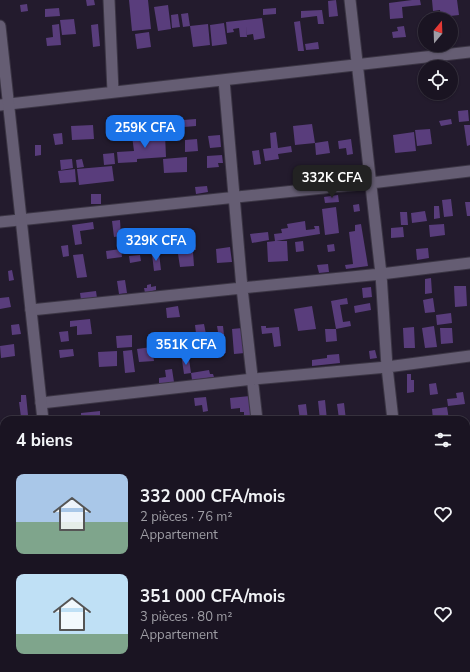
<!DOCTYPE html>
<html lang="fr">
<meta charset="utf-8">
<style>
:root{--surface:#1a1422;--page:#231d2a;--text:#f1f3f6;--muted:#9f9ea5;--line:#383340;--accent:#1a73e8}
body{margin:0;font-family:"Nunito Sans",sans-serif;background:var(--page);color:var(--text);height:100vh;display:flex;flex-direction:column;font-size:15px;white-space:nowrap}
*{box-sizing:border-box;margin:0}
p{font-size:13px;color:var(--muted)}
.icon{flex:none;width:22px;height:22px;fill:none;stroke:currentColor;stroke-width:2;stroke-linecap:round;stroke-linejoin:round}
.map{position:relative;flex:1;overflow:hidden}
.panel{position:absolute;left:0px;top:416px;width:470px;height:256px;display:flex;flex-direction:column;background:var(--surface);border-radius:12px 12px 0 0;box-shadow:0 1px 3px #0004,0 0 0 1px var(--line)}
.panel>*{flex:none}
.needle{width:26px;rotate:19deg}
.tools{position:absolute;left:418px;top:12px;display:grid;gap:8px}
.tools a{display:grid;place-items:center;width:40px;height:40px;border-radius:50%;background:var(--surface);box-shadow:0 1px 3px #0004,0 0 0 1px var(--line);font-size:20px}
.price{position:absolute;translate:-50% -34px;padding:0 9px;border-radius:8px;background:var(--accent);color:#fff;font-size:13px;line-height:26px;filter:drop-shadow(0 1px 2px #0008)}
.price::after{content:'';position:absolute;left:50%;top:24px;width:12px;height:9px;margin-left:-6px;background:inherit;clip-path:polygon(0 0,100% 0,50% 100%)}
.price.selected{background:#222;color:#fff}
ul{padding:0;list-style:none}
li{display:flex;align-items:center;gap:12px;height:100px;padding:0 16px}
li span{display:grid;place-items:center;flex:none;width:112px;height:80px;border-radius:8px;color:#555}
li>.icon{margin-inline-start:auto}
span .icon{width:48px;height:48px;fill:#fffc;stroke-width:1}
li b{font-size:17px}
h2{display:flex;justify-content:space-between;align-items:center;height:48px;padding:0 16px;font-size:17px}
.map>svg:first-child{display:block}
.built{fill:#2e243c}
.building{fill:#593d7c}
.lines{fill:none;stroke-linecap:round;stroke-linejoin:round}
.minor-casing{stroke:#3b3544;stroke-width:13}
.tertiary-casing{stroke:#3b3544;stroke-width:13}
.minor{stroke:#655d73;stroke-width:11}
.tertiary{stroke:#655d73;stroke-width:11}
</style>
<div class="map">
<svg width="470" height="672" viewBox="0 0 470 672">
<rect width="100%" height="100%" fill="#231b2d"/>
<path class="built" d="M4,599V668H64L65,672H0V600Z"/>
<path class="building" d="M86,0H94L95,5L87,6Z
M129,0H148L151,29L132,31Z
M336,0L338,16L329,17L328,1Z
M412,0H420L421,5L402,7L403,18L390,19L389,3Z
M432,0H457L459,15L441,17L440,10L433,11Z
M27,4L28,11L21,12L20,5Z
M168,5L171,29L158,31L154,7Z
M59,8L60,16L45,17V9Z
M276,8V14L263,15V9Z
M322,10L324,24H318L317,16L301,18V11Z
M188,13L190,26L183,27L181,14Z
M178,14L180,27L172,28L171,15Z
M262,18L265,38L254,40L253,34L247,35L246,26L247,37H240L239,28L233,29L234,32L227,33L226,22Z
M74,19L76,34L62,35L60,20Z
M300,21L304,51H298L294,22Z
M224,23L227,44L212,46L210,25Z
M59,24L61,45L47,46L46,38L53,37L52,25Z
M98,24L100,46L93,47L91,25Z
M208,24L210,45L193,47L190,26Z
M404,26L406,37L393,38L392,32L398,31L397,27Z
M149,32L151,47L137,49L135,34Z
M318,42L319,49L306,50L305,44Z
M468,110L469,121L459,122L458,111Z
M196,119V126L184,127L183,120Z
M451,119L452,124L441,126L439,121Z
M124,123L125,131L116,132L115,124Z
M312,124L315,143L328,141L330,153L316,155L315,143L295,145L293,126Z
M93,125L94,139L72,140L71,126Z
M464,125H470V145L467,146Z
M430,129L432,144L417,146L415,130Z
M276,132L278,148L291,146L292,152L278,154L279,159L265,161L263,149L271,148L270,133Z
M414,132L416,151L395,153L393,135Z
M62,133L63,144L55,145L53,134Z
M165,134L166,157L137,159V162L118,163L117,152L134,151L132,136Z
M220,135L221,147L210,148L208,136Z
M197,139L198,151L185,152V140Z
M351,139L353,154L347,155L346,148L339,149L338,141Z
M35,145H41V155L35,156Z
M259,150L261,164L254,165L252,151Z
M114,153L115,164L104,165L103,154Z
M222,155L223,163H218L219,167L207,168V156Z
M187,157V172L164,173L163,159Z
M72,159L73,168L61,170L60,160Z
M82,159L84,167L77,168L76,160Z
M112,166L114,181L79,185L77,169Z
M75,169L76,182L60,183L58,171Z
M207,186L208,192L196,194L195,187Z
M91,194H101V204H91Z
M338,195L339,202L325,203L324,197Z
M451,199L453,216L444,217L442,200Z
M465,202H470V216H467Z
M359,204L360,211L354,212L353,205Z
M434,206H439L440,218L434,219Z
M336,207L339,233L325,235L322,209Z
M425,211L427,221L412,223L411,213Z
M400,212H407L408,225H401Z
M120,220L121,236L114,237L112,221Z
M305,221L306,230L315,229L314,226H319L320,234L276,241H287L288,261L268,262L267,242L275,241L274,234L282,233L281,229L288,228L287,224Z
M93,222L94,229L80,231L82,244L75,245L72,225Z
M361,224L368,266L346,269L345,265L353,264L349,232L355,231V225Z
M444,224L445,235L430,237L429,225Z
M403,227L404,237L391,238V228Z
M268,232L269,240L252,243L250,234Z
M194,234L196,250L180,251L178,235Z
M303,241L304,251L296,252L295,242Z
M334,244L335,251L328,252L327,245Z
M68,245L69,256L63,257L61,246Z
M230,247L232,262L217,263L216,249Z
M428,248L429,258L417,260L416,249Z
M121,249L122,257L107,259L106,251Z
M193,252L194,266L180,267L178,254Z
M159,253L161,270L154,271L152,254Z
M83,254L87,277L77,278L73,255Z
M140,255L141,261L130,263L129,256Z
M328,264L329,272L319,273L317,265Z
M12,270L14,280L9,281L8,271Z
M431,278L432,293L425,294V279Z
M125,280L127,293L119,294L117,281Z
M151,284V287L156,286V290L145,293L144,288H147V285Z
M454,286H466L467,306L455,307Z
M371,287L372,297L363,298L362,288Z
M96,291L97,298L81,300L80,293Z
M9,297L11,307L0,309V298Z
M347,298L348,304L340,305L343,322L350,321L351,326L336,329L331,301Z
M433,298L435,312L425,313L423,300Z
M370,303L371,310L355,313L354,306Z
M178,306L180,317L167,318L166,308Z
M312,306L316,329L298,331L294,309Z
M451,313L452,323L437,325L436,315Z
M90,319L92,334L77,335V326L70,327V321Z
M19,324L21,334L12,335L11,325Z
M204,324L206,334L218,332L217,326H223L226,353L220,354L219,339L206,341L208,354L192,357L190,343L197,342L195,325Z
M261,326H266V328L279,327L281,346L274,347L272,333L262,334Z
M434,326L437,347L425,348L422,328Z
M414,327L415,348H404L403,328Z
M242,328L245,353L234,354L232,329Z
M440,328H452L453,343L441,344Z
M325,329H336L337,341L326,342Z
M68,331L69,341L61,342L59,332Z
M132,335V347L117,348L116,336Z
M177,337L178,345L157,346L156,339Z
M14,344L15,356L1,358L0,346Z
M152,347L154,361L139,362L137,349Z
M73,349L74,356L60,358L59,350Z
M132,350L135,372L125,373L123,351Z
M375,350L377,358L370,359L369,351Z
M117,351V366L99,367L98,352Z
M339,354L340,363L312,366V360L327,358V355Z
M189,359L191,373L184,374L182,360Z
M172,369L174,382L159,384V378L166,377L165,370Z
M209,370L210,374H213L214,377L192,380L191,373Z
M407,374H411V380H414V392L407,393Z
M436,383L438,394L430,395L429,384Z
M463,392L465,404L448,406L447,399L457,398L456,393Z
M21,395H26L28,415L21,417L19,402H21Z
M250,396L252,420H240V416L244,415V412H240V408L231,409L230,398Z
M206,397L208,411L203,412L202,405L195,406L194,398Z
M325,400L327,420H320L318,401Z
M344,403L346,420H335L339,419L337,404Z
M306,404L308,420H300L298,405Z
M447,407L449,420H433L432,409Z
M100,411V420H81V413Z
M72,415L73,420H65L64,416Z
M466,614H470V628L466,629Z
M0,616H4V632L0,633Z
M466,647H470V663L466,664Z"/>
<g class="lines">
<defs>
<path id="minor" d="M109,0L113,92
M350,0L381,274L387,367L393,420
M224,80L242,288L257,420
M0,105L470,52
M0,222L371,183L470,171
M31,310L242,288L381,274L470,263
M41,403L253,379L387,367L470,356
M466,448L470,447
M0,502L4,501
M466,541L470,540
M0,594L4,593
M466,634L470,633
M289,668V672
M425,668V672
M104,672L143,668"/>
<path id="tertiary" d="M0,26L43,420
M70,668V672"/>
</defs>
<use href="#minor" class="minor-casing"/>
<use href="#tertiary" class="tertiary-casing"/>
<use href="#minor" class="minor"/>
<use href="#tertiary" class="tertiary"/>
</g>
</svg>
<div class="tools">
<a><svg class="needle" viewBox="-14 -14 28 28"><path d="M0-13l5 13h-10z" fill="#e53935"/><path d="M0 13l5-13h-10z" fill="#9f9ea5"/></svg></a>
<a><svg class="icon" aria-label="locate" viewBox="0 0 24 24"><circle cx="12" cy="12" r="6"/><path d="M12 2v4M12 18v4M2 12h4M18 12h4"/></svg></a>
</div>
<b class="price" style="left:145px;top:149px">259K CFA</b>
<b class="price selected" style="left:332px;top:199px">332K CFA</b>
<b class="price" style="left:156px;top:262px">329K CFA</b>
<b class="price" style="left:186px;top:366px">351K CFA</b>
<section class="panel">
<h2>4 biens<svg class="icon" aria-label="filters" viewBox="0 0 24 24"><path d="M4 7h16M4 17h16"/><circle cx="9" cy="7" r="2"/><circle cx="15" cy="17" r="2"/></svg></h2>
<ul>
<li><span style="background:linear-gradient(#a9c7e8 60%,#7fa58c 0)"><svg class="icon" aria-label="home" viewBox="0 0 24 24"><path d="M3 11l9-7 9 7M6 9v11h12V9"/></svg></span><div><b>332 000 CFA/mois</b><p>2 pièces · 76 m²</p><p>Appartement</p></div><svg class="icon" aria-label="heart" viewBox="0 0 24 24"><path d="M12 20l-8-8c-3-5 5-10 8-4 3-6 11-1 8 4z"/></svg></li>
<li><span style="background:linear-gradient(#bfe0f5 75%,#7fa58c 0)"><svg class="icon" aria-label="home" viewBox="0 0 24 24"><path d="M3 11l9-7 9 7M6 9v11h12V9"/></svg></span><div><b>351 000 CFA/mois</b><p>3 pièces · 80 m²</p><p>Appartement</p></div><svg class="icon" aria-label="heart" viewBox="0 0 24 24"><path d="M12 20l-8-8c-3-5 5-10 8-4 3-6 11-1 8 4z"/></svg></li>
</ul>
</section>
</div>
